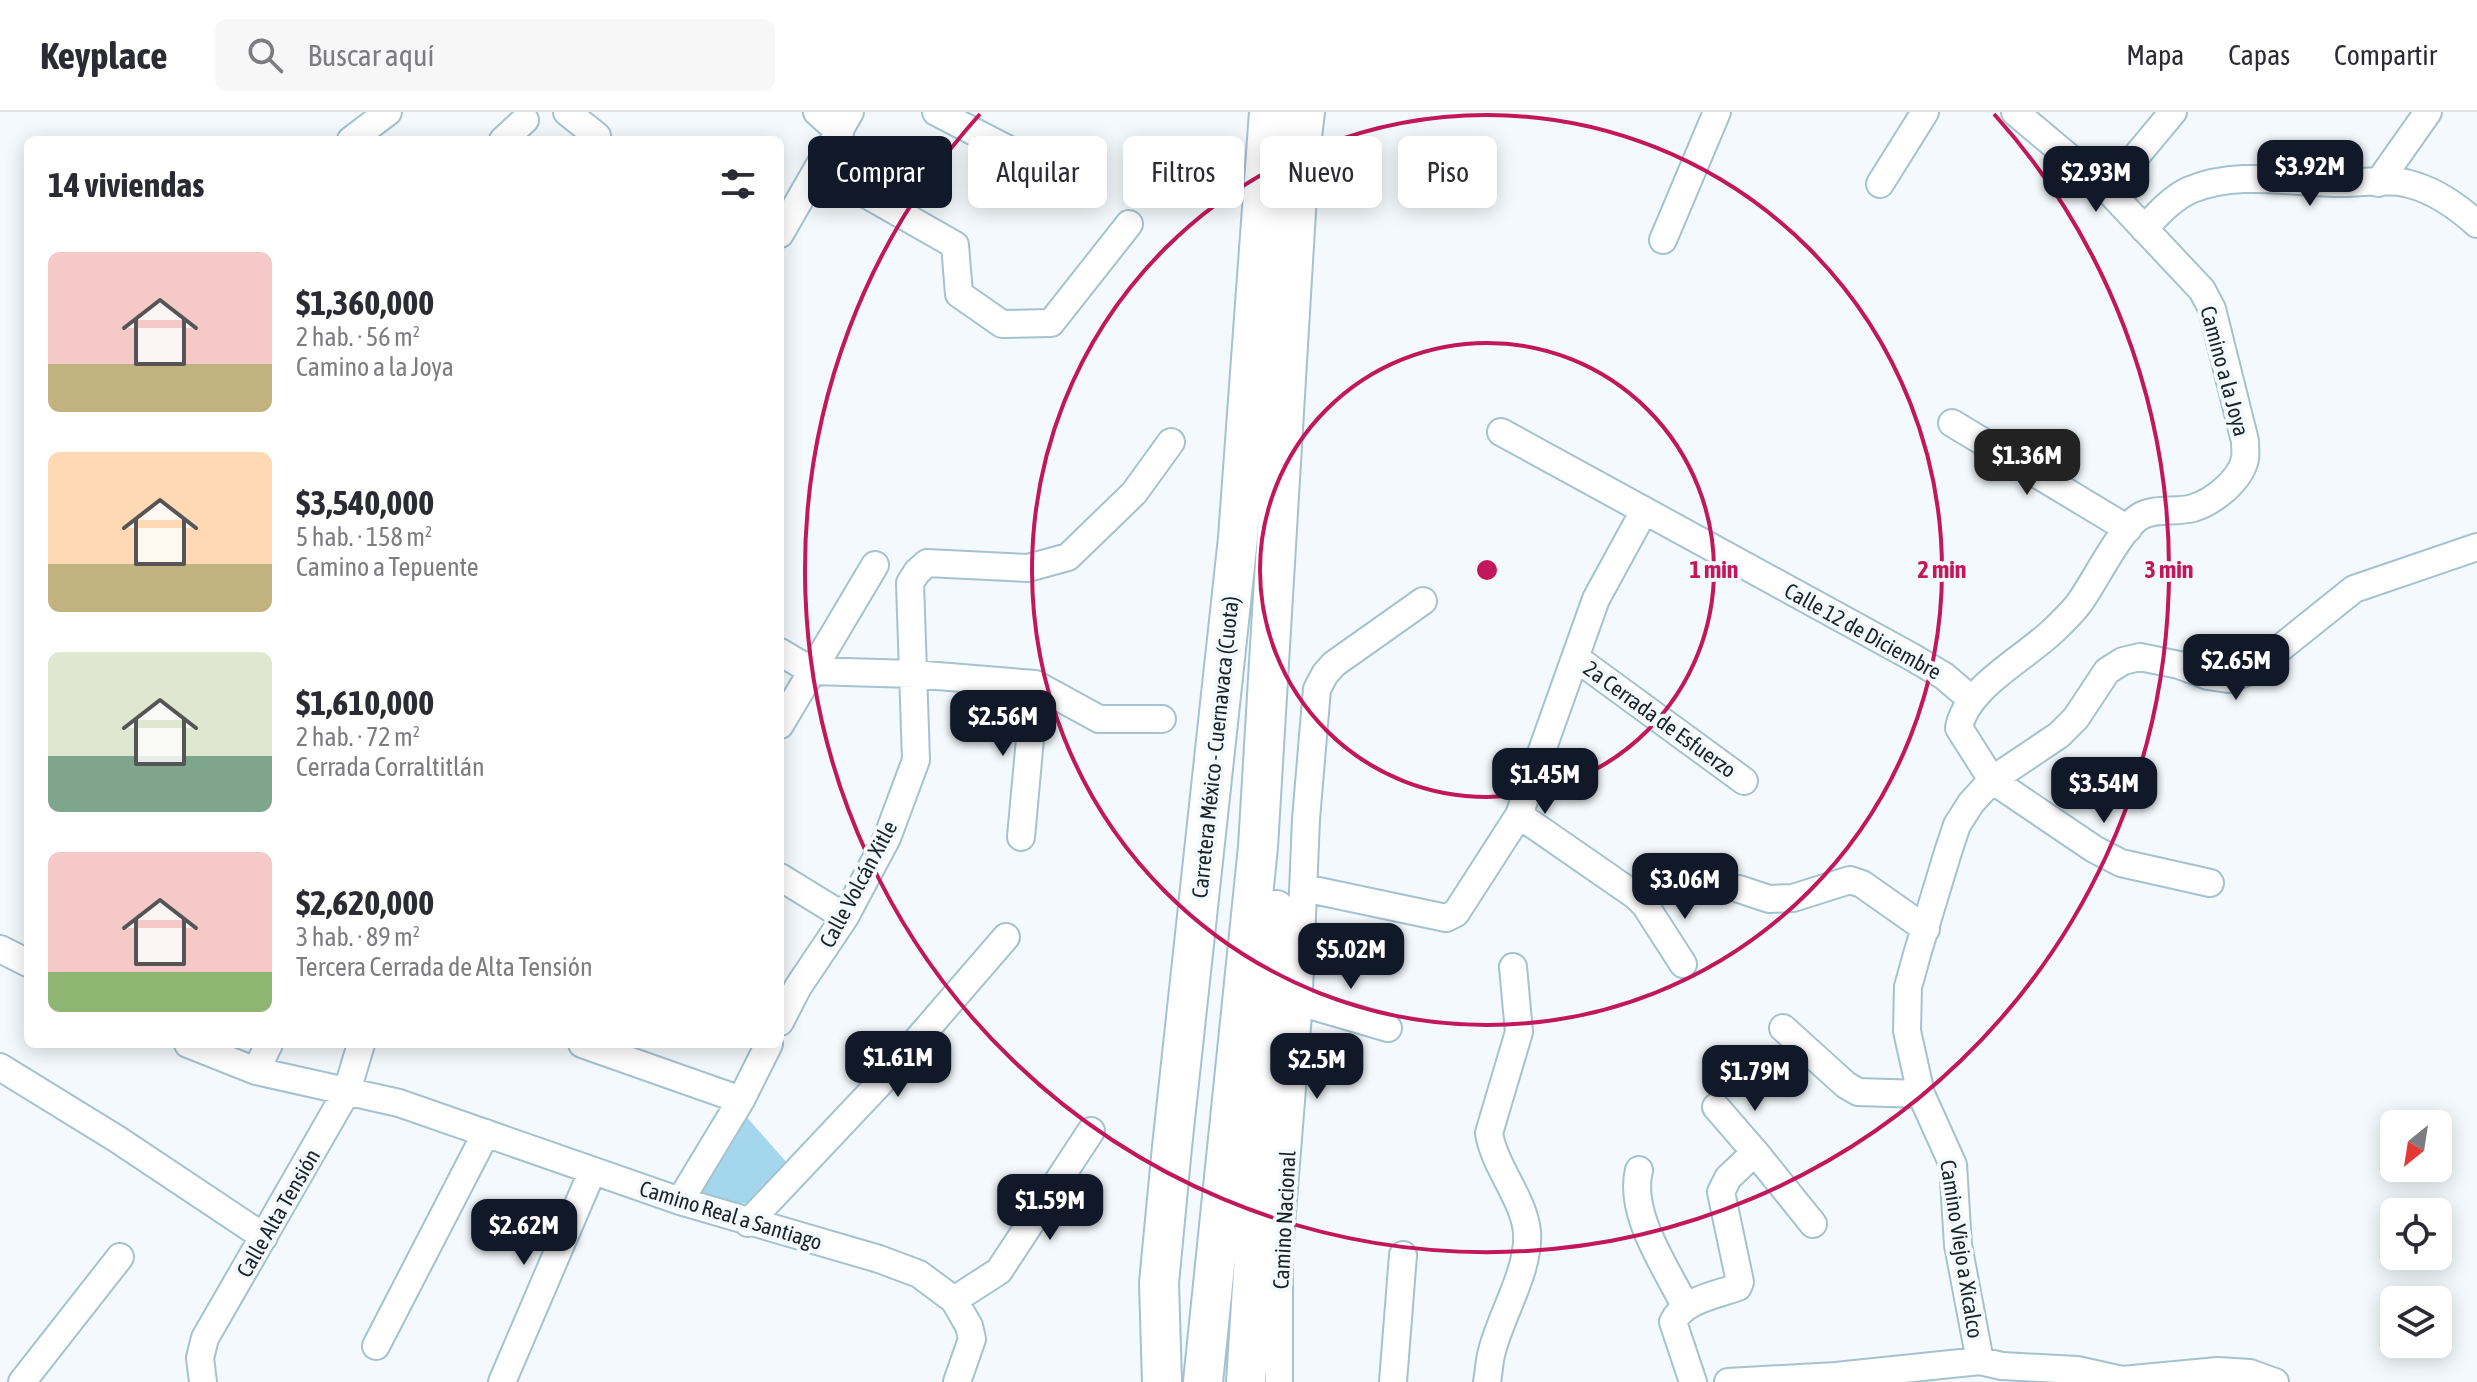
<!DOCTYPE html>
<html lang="es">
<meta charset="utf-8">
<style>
:root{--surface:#fff;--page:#f7f7f7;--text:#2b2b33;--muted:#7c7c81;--line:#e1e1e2;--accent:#111827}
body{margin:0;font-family:"Asap Condensed",sans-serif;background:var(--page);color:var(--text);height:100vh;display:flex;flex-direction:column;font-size:30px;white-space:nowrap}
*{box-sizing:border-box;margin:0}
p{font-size:26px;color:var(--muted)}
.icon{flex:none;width:44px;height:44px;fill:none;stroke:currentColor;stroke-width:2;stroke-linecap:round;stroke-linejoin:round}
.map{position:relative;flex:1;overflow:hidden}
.details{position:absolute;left:24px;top:24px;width:760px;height:912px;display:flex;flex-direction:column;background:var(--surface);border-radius:12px;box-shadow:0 4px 20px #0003}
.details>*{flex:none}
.banner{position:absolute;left:808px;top:24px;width:760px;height:72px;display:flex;gap:16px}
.needle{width:52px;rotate:210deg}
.fabs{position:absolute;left:2380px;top:998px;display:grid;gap:16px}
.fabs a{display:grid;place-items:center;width:72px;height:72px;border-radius:12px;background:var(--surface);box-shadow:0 4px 20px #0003;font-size:40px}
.price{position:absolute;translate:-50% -68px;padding:0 18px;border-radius:16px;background:var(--accent);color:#fff;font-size:26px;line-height:52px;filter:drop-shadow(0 2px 4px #0008)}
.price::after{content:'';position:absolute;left:50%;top:48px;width:24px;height:18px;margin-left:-12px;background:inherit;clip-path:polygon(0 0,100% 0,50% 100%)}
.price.current{background:#222;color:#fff}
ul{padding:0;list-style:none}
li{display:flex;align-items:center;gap:24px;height:200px;padding:0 24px}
li span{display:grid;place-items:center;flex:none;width:224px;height:160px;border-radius:12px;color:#555}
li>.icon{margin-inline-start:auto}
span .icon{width:96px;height:96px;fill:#fffc;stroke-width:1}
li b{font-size:34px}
h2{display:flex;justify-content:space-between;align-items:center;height:96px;padding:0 24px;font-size:34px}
.chip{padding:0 28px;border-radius:12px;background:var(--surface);box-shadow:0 4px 20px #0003;font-size:28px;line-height:72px}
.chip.current{background:var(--accent);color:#fff}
header{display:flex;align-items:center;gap:48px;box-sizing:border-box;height:112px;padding:0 40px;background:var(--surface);border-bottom:2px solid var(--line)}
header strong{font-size:38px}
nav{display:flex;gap:44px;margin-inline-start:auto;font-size:28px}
.search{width:560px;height:72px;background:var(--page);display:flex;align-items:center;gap:20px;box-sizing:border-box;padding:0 28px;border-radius:12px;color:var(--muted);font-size:30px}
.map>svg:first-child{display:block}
.green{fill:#a4d7ee}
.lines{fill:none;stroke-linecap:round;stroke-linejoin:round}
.minor-casing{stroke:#a4c2d0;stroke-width:30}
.highway-casing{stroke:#a4c2d0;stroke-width:42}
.minor{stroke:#fff;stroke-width:26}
.highway{stroke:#fff;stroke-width:38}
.ring{fill:none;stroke:#c2185b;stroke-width:4}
.labels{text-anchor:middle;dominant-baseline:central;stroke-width:8;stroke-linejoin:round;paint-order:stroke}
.street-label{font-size:22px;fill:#19252a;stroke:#f3f9fc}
.centre{fill:#c2185b;stroke:#f3f9fc;stroke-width:4}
.ring-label{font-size:24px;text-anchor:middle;font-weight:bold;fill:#c2185b;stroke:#f3f9fc;stroke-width:8;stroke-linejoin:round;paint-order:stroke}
</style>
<header>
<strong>Keyplace</strong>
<div class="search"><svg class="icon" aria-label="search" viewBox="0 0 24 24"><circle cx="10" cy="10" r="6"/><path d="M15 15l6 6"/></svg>Buscar aquí</div>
<nav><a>Mapa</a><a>Capas</a><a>Compartir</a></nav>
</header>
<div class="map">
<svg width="2477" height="1270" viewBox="0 0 2477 1270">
<rect width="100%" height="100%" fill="#f3f9fc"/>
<path class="green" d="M743,1001L788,1052L756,1093L689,1084Z"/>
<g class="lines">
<defs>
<path id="minor" d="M567,0L597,24
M817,0L840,21
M936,0L1046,57
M2015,0L2108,78L2202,178L2212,197L2245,329C2245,335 2246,342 2245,347C2240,369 2213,390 2193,396C2176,401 2155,395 2139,405C2120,418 2095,469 2080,490C2073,500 2063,509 2055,517C2026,546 1966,575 1959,616L1992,668L2094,737L2121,751L2210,771
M351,28L388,0
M503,28L525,8
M820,56L955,133L959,182L1002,212L1051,211L1129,112
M2378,71L2428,0
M1880,72L1925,0
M2108,78L2173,0
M2144,117C2157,103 2172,86 2190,78C2238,58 2292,71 2342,71C2363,71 2390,66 2409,72C2434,78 2458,95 2477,112
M780,122L850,0
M1663,128L1717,0
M1952,311L2128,417
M1501,320L1912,545L1944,564L1971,587
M780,540L812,559L913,562L1035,572L1099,607H1162
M1576,546L1744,669
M780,613L875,453
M1519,703L1636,784L1645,793L1683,852
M1021,725L1035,572
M780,765L845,805
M1304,776L1446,806L1456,801L1519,703L1596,487L1644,399
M1739,777L1769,787L1793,786L1850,768L1862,772L1926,817
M0,837L28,851
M1299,890L1388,916
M780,910L798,875L845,805L887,726L916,648L910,471L917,460L927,451L1028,456L1068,445L1134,381L1171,330
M1783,916L1846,973L1858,980L1921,982
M188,932L256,959L399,991L680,1089L879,1147L919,1162L954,1188L969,1214L972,1227L957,1270
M582,932L741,988
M0,955L117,1027L264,1125
M256,959L269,932
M1716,995L1755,1040
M1639,1058C1628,1102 1666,1155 1685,1194
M680,1089L741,988L769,932
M748,1111L880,971L1006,825
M954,1188L999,1159L1091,1019
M376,1234L486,1021
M1980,1249L1958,1133L1953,1053L1921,982L1907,919L1908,875L1918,839L1948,740L1957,713L1971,691L1992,668L2059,623L2076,606L2107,559L2123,549L2140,545L2179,553L2208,564L2228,567L2253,558L2354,477L2477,435
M22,1270L120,1145
M203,1270L200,1246L205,1226L347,979L361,932
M502,1270L592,1060
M1279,1270V1138L1298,902L1306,707L1317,577L1325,562L1334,552L1423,489
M1393,1270L1403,1143
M1487,1270C1489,1260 1489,1249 1492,1239C1501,1203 1530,1157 1527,1120C1524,1087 1494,1054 1489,1021L1519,920L1513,855
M1693,1270L1673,1210C1683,1188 1716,1183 1738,1175L1740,1170L1721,1080L1728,1066L1755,1040L1813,1112
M1728,1270L1836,1264L1980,1249L2002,1254L2077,1258L2122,1268L2218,1259L2250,1261L2275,1270"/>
<path id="highway" d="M1162,1270L1159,1171L1172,1035L1238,426L1269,0
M1203,1270L1258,735L1299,49L1305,0
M1246,1270L1276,798"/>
</defs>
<use href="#minor" class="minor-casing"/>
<use href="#highway" class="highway-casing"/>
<use href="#minor" class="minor"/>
<use href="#highway" class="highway"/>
</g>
<g class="ring">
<circle cx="1487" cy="458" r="227"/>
<circle cx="1487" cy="458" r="455"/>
<path d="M1994 2A682 682 0 1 1 980 2"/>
</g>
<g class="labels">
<g class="street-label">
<text transform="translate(2225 259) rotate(75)">Camino a la Joya</text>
<text transform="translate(1863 519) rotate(29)">Calle 12 de Diciembre</text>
<text transform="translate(1660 607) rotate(36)">2a Cerrada de Esfuerzo</text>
<text transform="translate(1215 635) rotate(-84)">Carretera México - Cuernavaca (Cuota)</text>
<text transform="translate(858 772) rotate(-62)">Calle Volcán Xitle</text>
<text transform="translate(278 1101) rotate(-60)">Calle Alta Tensión</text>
<text transform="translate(731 1103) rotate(17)">Camino Real a Santiago</text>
<text transform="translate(1284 1108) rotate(-87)">Camino Nacional</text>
<text transform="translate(1962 1137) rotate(81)">Camino Viejo a Xicalco</text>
</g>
</g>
<circle cx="1487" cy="458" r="12" class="centre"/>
<g class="ring-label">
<text x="1714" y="466">1 min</text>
<text x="1942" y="466">2 min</text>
<text x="2169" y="466">3 min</text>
</g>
</svg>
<div class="fabs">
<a><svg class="needle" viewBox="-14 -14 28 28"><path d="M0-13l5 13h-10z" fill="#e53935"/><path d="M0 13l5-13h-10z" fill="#7c7c81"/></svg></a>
<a><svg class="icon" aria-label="locate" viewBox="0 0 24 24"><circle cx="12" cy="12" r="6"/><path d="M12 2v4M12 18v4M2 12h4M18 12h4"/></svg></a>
<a><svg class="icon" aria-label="layers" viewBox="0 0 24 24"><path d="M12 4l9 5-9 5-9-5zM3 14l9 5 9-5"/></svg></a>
</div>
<b class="price" style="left:2310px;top:96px">$3.92M</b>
<b class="price" style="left:2096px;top:102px">$2.93M</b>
<b class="price current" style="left:2027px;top:385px">$1.36M</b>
<b class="price" style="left:2236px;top:590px">$2.65M</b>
<b class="price" style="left:1003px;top:646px">$2.56M</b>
<b class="price" style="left:1545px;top:704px">$1.45M</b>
<b class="price" style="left:2104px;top:713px">$3.54M</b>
<b class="price" style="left:1685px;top:809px">$3.06M</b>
<b class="price" style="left:1351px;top:879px">$5.02M</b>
<b class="price" style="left:898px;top:987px">$1.61M</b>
<b class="price" style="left:1317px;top:989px">$2.5M</b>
<b class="price" style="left:1755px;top:1001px">$1.79M</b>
<b class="price" style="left:1050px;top:1130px">$1.59M</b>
<b class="price" style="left:524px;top:1155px">$2.62M</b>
<div class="banner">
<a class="chip current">Comprar</a>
<a class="chip">Alquilar</a>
<a class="chip">Filtros</a>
<a class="chip">Nuevo</a>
<a class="chip">Piso</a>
</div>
<section class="details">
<h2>14 viviendas<svg class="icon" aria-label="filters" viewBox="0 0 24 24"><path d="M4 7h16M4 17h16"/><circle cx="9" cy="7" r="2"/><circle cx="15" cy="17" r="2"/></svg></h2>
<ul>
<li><span style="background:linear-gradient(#f6c9c9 70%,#c2b280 0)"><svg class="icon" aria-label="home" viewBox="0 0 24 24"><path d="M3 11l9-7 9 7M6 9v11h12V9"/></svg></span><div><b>$1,360,000</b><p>2 hab. · 56 m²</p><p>Camino a la Joya</p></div></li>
<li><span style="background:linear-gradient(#ffd9b3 70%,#c2b280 0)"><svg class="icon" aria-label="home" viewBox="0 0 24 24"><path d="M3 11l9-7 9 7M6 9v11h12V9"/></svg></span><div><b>$3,540,000</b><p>5 hab. · 158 m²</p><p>Camino a Tepuente</p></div></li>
<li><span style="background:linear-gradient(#dfe7d0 65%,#7fa58c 0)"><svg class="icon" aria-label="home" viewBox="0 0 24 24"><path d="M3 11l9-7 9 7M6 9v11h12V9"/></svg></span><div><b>$1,610,000</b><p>2 hab. · 72 m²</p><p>Cerrada Corraltitlán</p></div></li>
<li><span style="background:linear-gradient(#f6c9c9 75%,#8fb573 0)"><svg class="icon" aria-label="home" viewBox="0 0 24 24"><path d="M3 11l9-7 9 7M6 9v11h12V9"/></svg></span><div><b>$2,620,000</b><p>3 hab. · 89 m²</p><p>Tercera Cerrada de Alta Tensión</p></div></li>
</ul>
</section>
</div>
